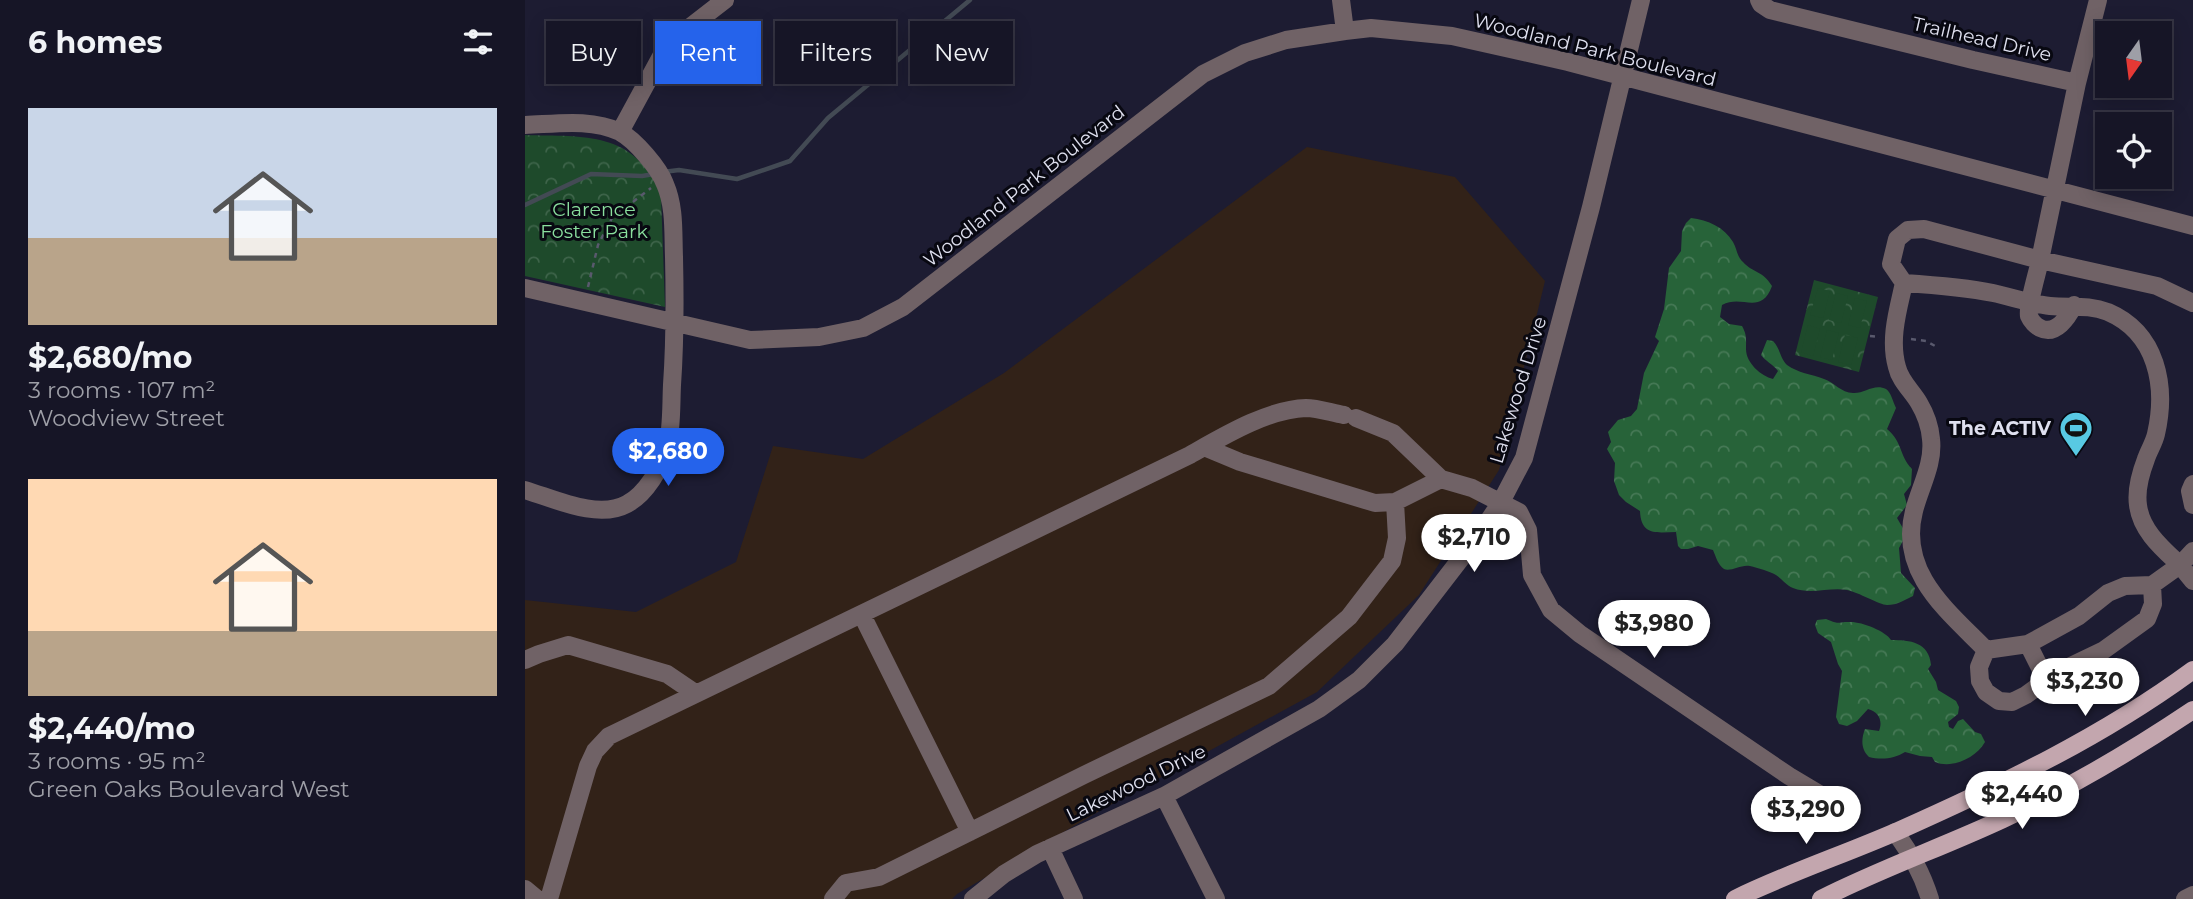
<!DOCTYPE html>
<meta charset="utf-8">
<style>
:root{--surface:#161526;--page:#232232;--text:#f1f3f6;--muted:#9e9fa7;--line:#353443;--accent:#2563eb}
body{margin:0;font-family:Montserrat,sans-serif;background:var(--page);color:var(--text);height:100vh;display:flex;flex-direction:column;font-size:26px;white-space:nowrap}
*{box-sizing:border-box;margin:0}
p{font-size:23px;color:var(--muted)}
.icon{flex:none;width:38px;height:38px;fill:none;stroke:currentColor;stroke-width:2;stroke-linecap:round;stroke-linejoin:round}
.map{position:relative;flex:1;overflow:hidden}
.sheet{display:flex;flex-direction:column;background:var(--surface);width:525px}
.sheet>*{flex:none}
.guide{position:absolute;left:21px;top:21px;width:665px;height:63px;display:flex;gap:14px}
.needle{width:46px;rotate:194deg}
.buttons{position:absolute;left:1570px;top:21px;display:grid;gap:14px}
.buttons a{display:grid;place-items:center;width:77px;height:77px;border-radius:0px;background:var(--surface);box-shadow:0 4px 18px #0003,0 0 0 2px var(--line);font-size:35px}
.price{position:absolute;translate:-50% -60px;padding:0 16px;border-radius:24px;background:#fff;color:#222;font-size:23px;line-height:46px;filter:drop-shadow(0 2px 4px #0008)}
.price::after{content:'';position:absolute;left:50%;top:42px;width:21px;height:16px;margin-left:-10px;background:inherit;clip-path:polygon(0 0,100% 0,50% 100%)}
.price.selected{background:var(--accent);color:#fff}
ul{padding:0;list-style:none}
li{display:grid;align-content:center;gap:14px;height:371px;padding:0 28px}
li span{display:grid;place-items:center;height:217px;border-radius:0px;color:#555}
li>.icon{margin-inline-start:auto}
span .icon{width:126px;height:126px;fill:#fffc;stroke-width:1}
li b{font-size:30px}
h2{display:flex;justify-content:space-between;align-items:center;height:84px;padding:0 28px;font-size:30px}
.chip{padding:0 24px;border-radius:0px;background:var(--surface);box-shadow:0 4px 18px #0003,0 0 0 2px var(--line);font-size:24px;line-height:63px}
.chip.selected{background:var(--accent);color:#fff}
main{display:flex;flex:1;min-height:0}
.map>svg:first-child{display:block}
.industrial{fill:#322218}
.forest{fill:url(#forest-crowns)}
.park{fill:url(#park-crowns)}
.garden{fill:#1e4a2b}
.lines{fill:none;stroke-linecap:round;stroke-linejoin:round}
.stream{stroke:#434a54;stroke-width:4.5}
.path{stroke:#59596d;stroke-width:2.5;stroke-dasharray:5 5;stroke-linecap:butt}
.minor{stroke:#706266;stroke-width:18}
.major{stroke:#c3a6ae;stroke-width:18}
.labels{text-anchor:middle;dominant-baseline:central;stroke-width:6;stroke-linejoin:round;paint-order:stroke}
.street-label{font-size:19px;fill:#dfe0ef;stroke:#080811}
.park-label{font-size:19px;fill:#8adf9e;stroke:#080811}
.poi-label{font-size:19px;font-weight:bold;fill:#dfe0ef;stroke:#080811;text-anchor:end}
</style>
<main>
<section class="sheet">
<h2>6 homes<svg class="icon" aria-label="filters" viewBox="0 0 24 24"><path d="M4 7h16M4 17h16"/><circle cx="9" cy="7" r="2"/><circle cx="15" cy="17" r="2"/></svg></h2>
<ul>
<li><span style="background:linear-gradient(#c9d6e8 60%,#b9a48a 0)"><svg class="icon" aria-label="home" viewBox="0 0 24 24"><path d="M3 11l9-7 9 7M6 9v11h12V9"/></svg></span><div><b>$2,680/mo</b><p>3 rooms · 107 m²</p><p>Woodview Street</p></div></li>
<li><span style="background:linear-gradient(#ffd9b3 70%,#b9a48a 0)"><svg class="icon" aria-label="home" viewBox="0 0 24 24"><path d="M3 11l9-7 9 7M6 9v11h12V9"/></svg></span><div><b>$2,440/mo</b><p>3 rooms · 95 m²</p><p>Green Oaks Boulevard West</p></div></li>
</ul>
</section>
<div class="map">
<svg width="1668" height="899" viewBox="0 0 1668 899">
<defs>
<pattern id="forest-crowns" width="20" height="18" patternUnits="userSpaceOnUse" patternTransform="scale(1.75)"><rect width="20" height="18" fill="#276339"/><path d="M2 6a3 3 0 1 1 6 0M12 15a3 3 0 1 1 6 0" fill="none" stroke="#467956"/></pattern>
<pattern id="park-crowns" width="20" height="18" patternUnits="userSpaceOnUse" patternTransform="scale(1.75)"><rect width="20" height="18" fill="#1e4a2b"/><path d="M2 6a3 3 0 1 1 6 0M12 15a3 3 0 1 1 6 0" fill="none" stroke="#3e644a"/></pattern>
</defs>
<rect width="100%" height="100%" fill="#1d1c32"/>
<path class="industrial" d="M782,147L930,177L1020,281L974,470L894,595L792,692L578,809L432,894L427,899H0V600L111,612L211,562L248,446L338,459L479,373Z"/>
<path class="forest" d="M1166,218C1183,220 1199,227 1208,242C1212,249 1212,257 1218,262C1228,273 1237,270 1247,286C1236,316 1217,294 1197,305L1195,317L1204,324L1217,326C1222,335 1221,339 1221,349C1221,363 1236,376 1248,379L1253,371C1248,364 1240,361 1236,355L1242,340L1248,341C1255,348 1255,358 1262,365C1273,373 1286,374 1299,379C1309,382 1316,393 1328,393C1339,394 1349,383 1361,389C1366,392 1368,402 1371,408L1362,429C1378,442 1374,456 1387,469L1386,485L1379,494L1382,505L1372,518L1379,530V539L1374,548L1376,573L1390,588L1388,596C1380,600 1372,605 1362,605C1355,605 1333,592 1322,590C1304,587 1286,595 1268,588C1261,585 1257,579 1251,575C1244,571 1233,568 1225,566C1216,564 1206,572 1199,569C1193,565 1191,557 1188,550L1173,546L1163,549H1156L1153,546L1151,532C1133,532 1116,537 1115,511L1101,502L1094,495L1089,481L1090,463L1082,449L1086,442L1083,432L1093,420L1106,416L1112,409L1119,373L1134,341L1130,337L1139,309L1144,268L1156,251L1157,231L1161,223Z
M1301,619C1315,625 1311,622 1324,622C1335,621 1361,631 1366,640C1385,640 1404,642 1406,665L1403,669L1411,682L1413,690L1431,701L1434,707L1433,714L1423,722L1424,727L1428,729L1433,721L1438,719L1450,732L1456,734L1460,742C1451,758 1427,769 1410,762L1407,757L1395,756L1380,752C1369,759 1356,760 1344,757C1336,750 1336,739 1340,729L1354,731C1358,721 1354,712 1343,709L1332,721L1322,726L1314,724L1311,717L1317,671L1313,664L1306,642L1293,633L1290,625L1292,620Z"/>
<path class="park" d="M0,135C60,137 109,130 136,195L140,307L0,276Z
M1289,280L1353,297L1334,372L1270,355Z"/>
<path class="garden" d="M1293,288L1305,291L1298,318L1285,315Z
M1311,293L1323,296L1316,323L1304,320Z
M1330,298L1342,301L1335,328L1323,325Z
M1283,325L1295,329L1288,356L1276,352Z
M1302,330L1314,333L1307,360L1295,357Z
M1320,335L1333,338L1326,365L1313,362Z"/>
<g class="lines">
<path class="stream" d="M138,172L154,170L212,179L265,161L303,118L445,0
M0,205L66,174L117,176L129,174"/>
<path class="path" d="M63,287L73,245L87,218L126,188
M1345,336L1355,337
M1386,339L1401,341L1412,347"/>
<path class="minor" d="M816,0L820,31
M1234,0L1236,4L1245,10L1448,60L1552,83
M1573,0L1552,83L1515,260L1632,286L1668,303
M0,125C30,124 66,118 95,132C110,140 134,168 140,184C150,207 148,232 149,257C150,300 150,342 147,385C146,406 147,429 142,448C136,468 121,494 102,504C73,520 30,499 0,490
M95,132L140,49L156,34L200,0
M1379,283C1373,310 1364,339 1372,367C1375,381 1387,391 1394,403C1400,413 1405,427 1406,439C1409,464 1395,487 1389,511C1373,573 1423,611 1461,650
M0,288L225,340L294,337L338,328L378,307L678,74L720,53L761,40L820,31L846,28L927,36L1043,62L1668,226
M1549,305C1543,317 1531,336 1515,328C1511,326 1506,321 1504,316C1502,306 1513,271 1515,260L1399,229L1383,230L1372,239L1366,264L1379,283C1409,285 1439,287 1468,293C1487,297 1506,304 1525,306C1545,308 1563,304 1583,312C1632,333 1642,386 1631,434C1629,443 1624,450 1621,459C1616,472 1611,491 1613,505C1616,531 1638,549 1655,565L1627,585L1600,586L1583,593L1554,616L1503,644L1461,650L1454,667L1455,681L1461,692L1474,701L1487,702L1501,695L1531,673L1579,650L1622,619L1628,604L1627,585
M831,418L868,433L916,479L947,488L994,512L1003,530L1007,575L1026,610L1055,634L1264,776L1321,810
M679,447L715,462L850,503L870,502L916,479
M1668,484L1665,491L1668,505
M1668,551L1655,565L1668,581
M337,615L445,832
M1503,644L1521,680
M0,660L14,654L43,645L142,674L170,693
M639,796L691,899
M1370,832C1386,854 1397,873 1405,899
M525,848L549,899
M0,889L12,899
M24,899L63,766L70,751L84,736L665,455C697,437 743,409 781,408C793,408 807,413 819,415
M308,899L321,883L354,877L559,775L744,686L824,617L867,561L872,538L870,502
M448,899L479,874L512,854L639,796L794,709L834,680L870,644L954,535L976,502L999,458L1066,207L1116,0
M1660,899L1668,895"/>
<path class="major" d="M1210,899C1263,873 1318,855 1373,831C1476,785 1577,737 1668,670
M1296,899C1355,869 1418,847 1478,819C1544,788 1607,751 1668,710"/>
</g>
<defs>
<symbol id="stadium-pin" viewBox="-11 -11 22 30"><path d="M0 17L-7.5 6A9.5 9.5 0 1 1 7.5 6Z" fill="#58c9e3" stroke="#080811"/><path d="M0-5a6.5 5 0 1 0 0 10a6.5 5 0 1 0 0-10ZM-3.5-1.8h7v3.6h-7Z" fill="#111"/></symbol>
</defs>
<g fill-rule="evenodd">
<use href="#stadium-pin" x="1532" y="409" width="38" height="52"/>
</g>
<g class="labels">
<g class="street-label">
<text transform="translate(1457 39) rotate(13)">Trailhead Drive</text>
<text transform="translate(1070 50) rotate(14)">Woodland Park Boulevard</text>
<text transform="translate(499 186) rotate(-38)">Woodland Park Boulevard</text>
<text transform="translate(993 390) rotate(-73)">Lakewood Drive</text>
<text transform="translate(611 783) rotate(-26)">Lakewood Drive</text>
</g>
<g class="park-label">
<text x="69" y="209">Clarence<tspan x="69" dy="22">Foster Park</tspan></text>
</g>
<g class="poi-label">
<text x="1526" y="428">The ACTIV</text>
</g>
</g>
</svg>
<div class="buttons">
<a><svg class="needle" viewBox="-14 -14 28 28"><path d="M0-13l5 13h-10z" fill="#e53935"/><path d="M0 13l5-13h-10z" fill="#9e9fa7"/></svg></a>
<a><svg class="icon" aria-label="locate" viewBox="0 0 24 24"><circle cx="12" cy="12" r="6"/><path d="M12 2v4M12 18v4M2 12h4M18 12h4"/></svg></a>
</div>
<b class="price selected" style="left:143px;top:488px">$2,680</b>
<b class="price" style="left:949px;top:574px">$2,710</b>
<b class="price" style="left:1129px;top:660px">$3,980</b>
<b class="price" style="left:1560px;top:718px">$3,230</b>
<b class="price" style="left:1497px;top:831px">$2,440</b>
<b class="price" style="left:1281px;top:846px">$3,290</b>
<div class="guide">
<a class="chip">Buy</a>
<a class="chip selected">Rent</a>
<a class="chip">Filters</a>
<a class="chip">New</a>
</div>
</div>
</main>
